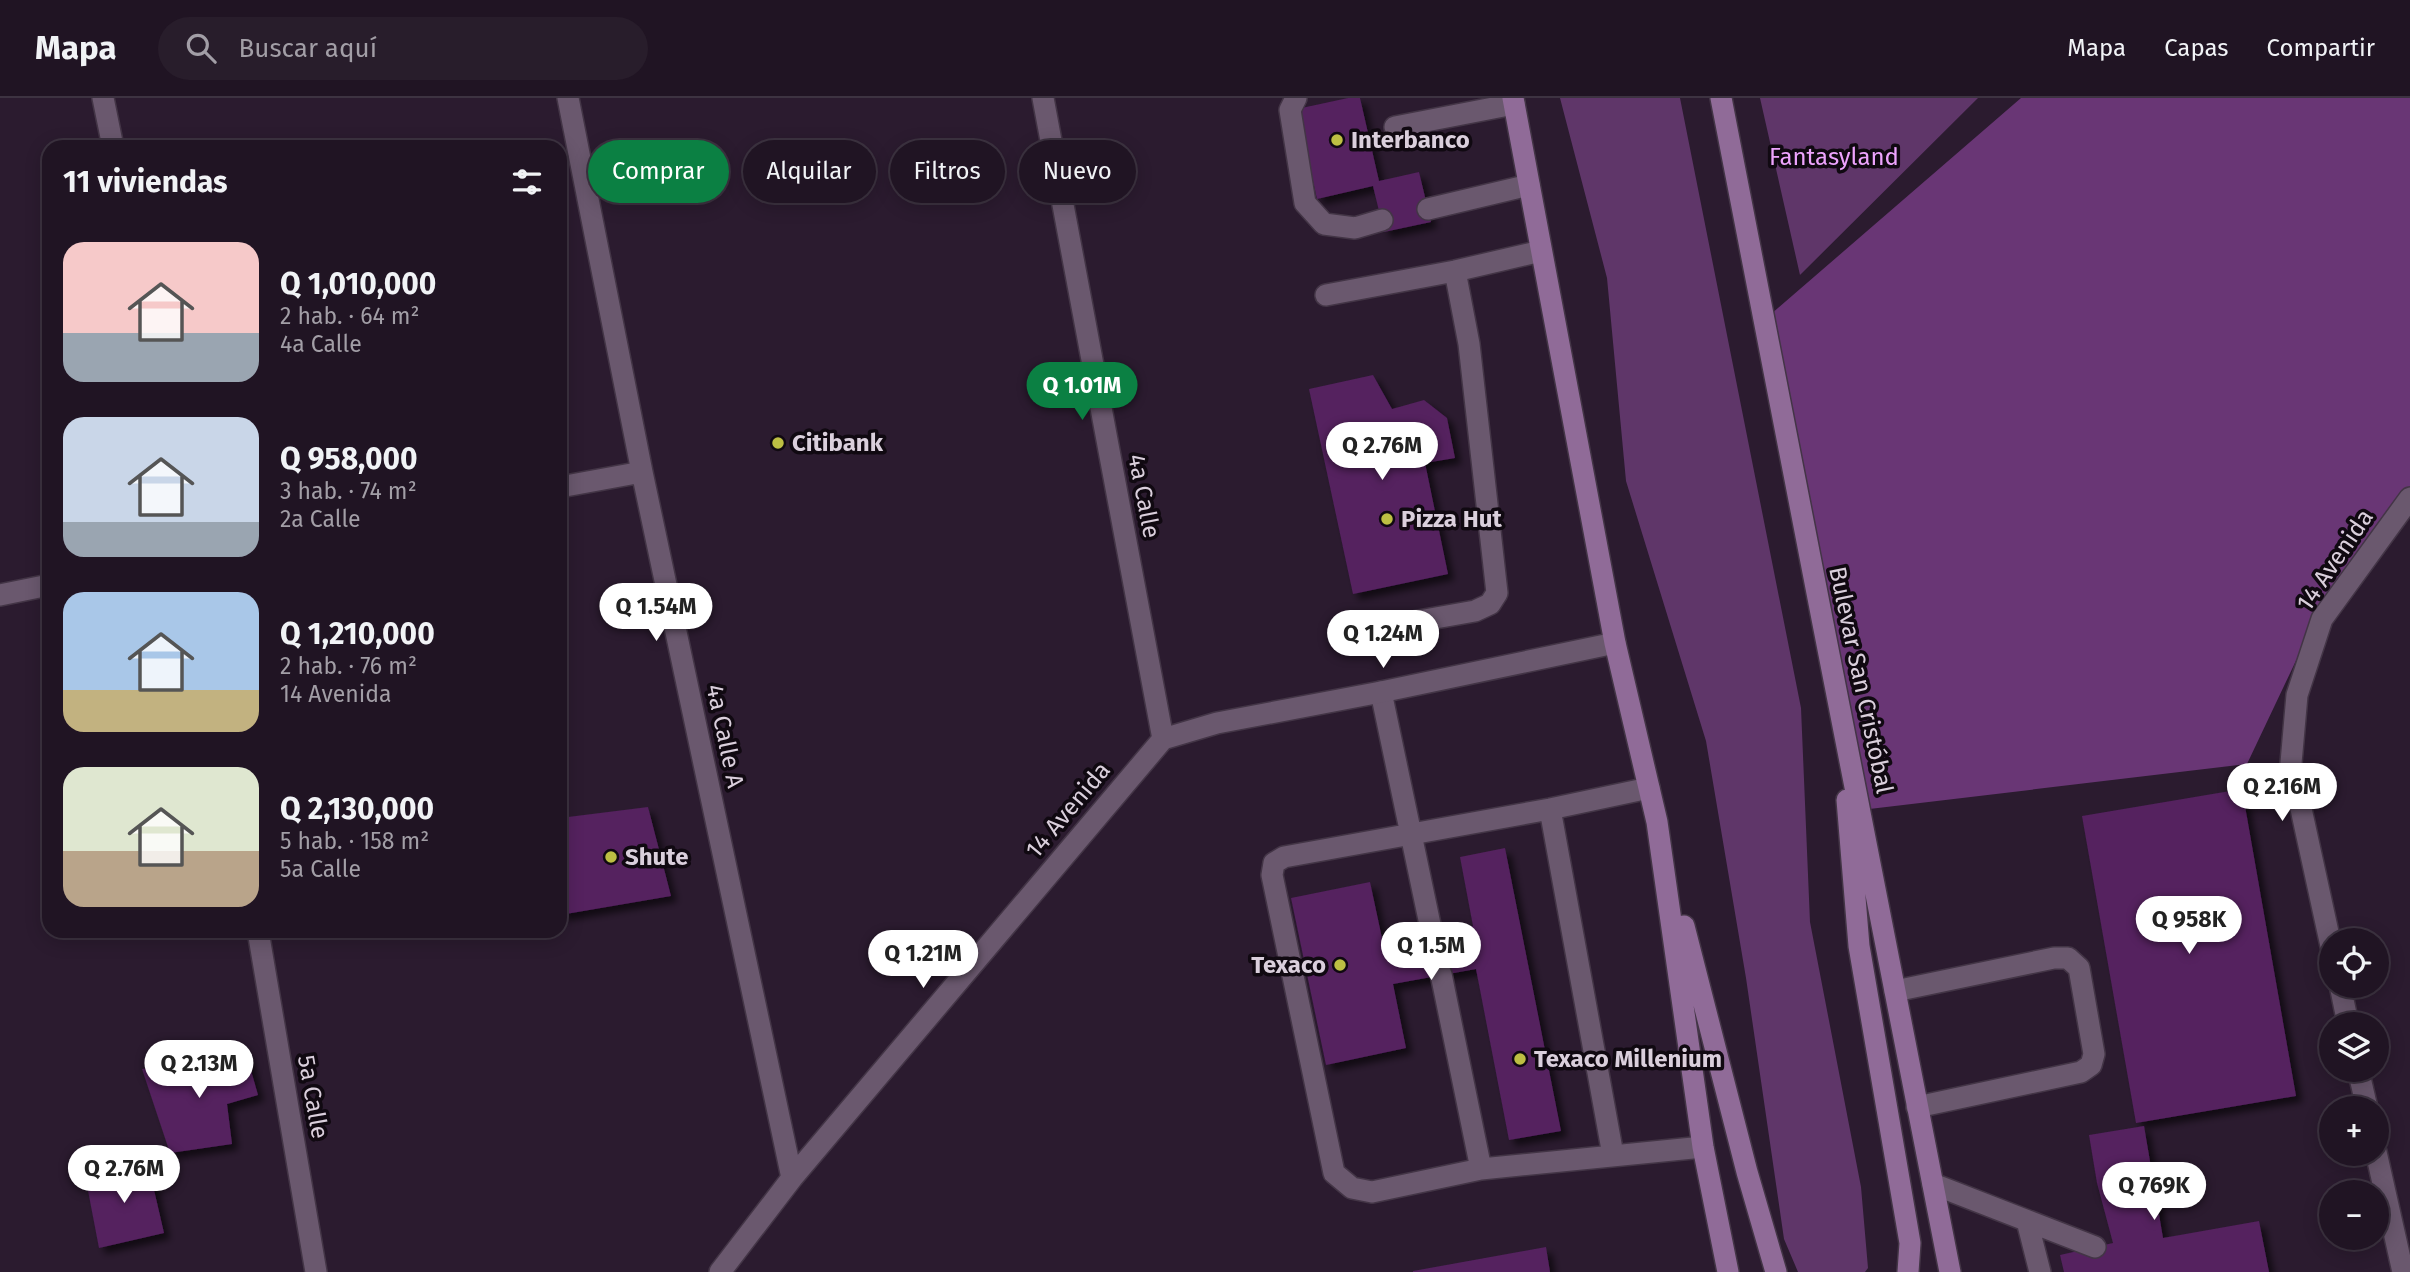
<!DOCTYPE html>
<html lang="es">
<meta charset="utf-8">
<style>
:root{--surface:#201423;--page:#281d2b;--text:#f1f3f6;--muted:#a29ea6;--line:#3d3341;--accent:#0b8043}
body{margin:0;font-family:"Fira Sans",sans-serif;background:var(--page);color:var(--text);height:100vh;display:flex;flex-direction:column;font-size:26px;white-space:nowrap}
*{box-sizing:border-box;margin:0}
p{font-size:23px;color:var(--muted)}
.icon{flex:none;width:38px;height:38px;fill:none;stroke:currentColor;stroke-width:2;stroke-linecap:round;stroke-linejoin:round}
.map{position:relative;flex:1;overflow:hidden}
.details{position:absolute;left:42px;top:42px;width:525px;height:798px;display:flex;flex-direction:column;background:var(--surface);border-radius:21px;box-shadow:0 4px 18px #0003,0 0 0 2px var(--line)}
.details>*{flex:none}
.guide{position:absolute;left:588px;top:42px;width:665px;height:63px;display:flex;gap:14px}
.fabs{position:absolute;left:2319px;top:830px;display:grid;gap:14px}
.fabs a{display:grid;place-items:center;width:70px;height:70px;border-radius:50%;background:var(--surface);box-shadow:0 4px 18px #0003,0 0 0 2px var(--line);font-size:35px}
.price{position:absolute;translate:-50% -60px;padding:0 16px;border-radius:24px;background:#fff;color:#222;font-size:23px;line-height:46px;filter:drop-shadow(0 2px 4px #0008)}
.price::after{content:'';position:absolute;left:50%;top:42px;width:21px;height:16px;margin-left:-10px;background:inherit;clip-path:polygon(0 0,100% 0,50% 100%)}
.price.current{background:var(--accent);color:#fff}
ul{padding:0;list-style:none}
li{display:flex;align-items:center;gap:21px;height:175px;padding:0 21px}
li span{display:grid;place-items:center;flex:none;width:196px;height:140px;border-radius:21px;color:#555}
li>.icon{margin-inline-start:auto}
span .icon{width:84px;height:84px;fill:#fffc;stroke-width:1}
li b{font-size:30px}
h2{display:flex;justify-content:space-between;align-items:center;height:84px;padding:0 21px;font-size:30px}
.pill{padding:0 24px;border-radius:32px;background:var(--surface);box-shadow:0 4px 18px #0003,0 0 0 2px var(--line);font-size:24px;line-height:63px}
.pill.current{background:var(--accent);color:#fff}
header{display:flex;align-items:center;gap:42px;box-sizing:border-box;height:98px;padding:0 35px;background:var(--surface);border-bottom:2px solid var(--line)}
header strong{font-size:33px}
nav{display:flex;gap:38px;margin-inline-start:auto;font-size:24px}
.search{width:490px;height:63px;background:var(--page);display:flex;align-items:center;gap:18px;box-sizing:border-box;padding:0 24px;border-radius:38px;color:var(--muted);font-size:26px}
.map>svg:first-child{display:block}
.green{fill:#5f3669}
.forest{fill:#693675}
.building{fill:#54215f;filter:url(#shadow)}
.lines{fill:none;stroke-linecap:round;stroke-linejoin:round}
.service-casing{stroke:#433546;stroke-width:24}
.minor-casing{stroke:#433546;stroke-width:24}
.primary-casing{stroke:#433546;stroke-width:24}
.service{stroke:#6a586e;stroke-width:21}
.minor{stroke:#6a586e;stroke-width:21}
.primary{stroke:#906b98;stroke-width:21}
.poi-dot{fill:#bdbf43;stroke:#100911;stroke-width:2.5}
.labels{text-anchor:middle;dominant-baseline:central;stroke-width:7;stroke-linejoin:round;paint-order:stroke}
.poi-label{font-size:24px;font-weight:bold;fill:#dacfdc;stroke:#100911;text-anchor:start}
.park-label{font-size:24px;fill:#eda3fd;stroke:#100911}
.street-label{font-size:24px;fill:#dacfdc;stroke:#100911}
</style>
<header>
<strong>Mapa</strong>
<div class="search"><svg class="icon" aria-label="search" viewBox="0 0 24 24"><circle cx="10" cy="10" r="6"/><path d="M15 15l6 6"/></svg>Buscar aquí</div>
<nav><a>Mapa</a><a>Capas</a><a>Compartir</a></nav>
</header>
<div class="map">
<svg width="2410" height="1174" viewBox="0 0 2410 1174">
<defs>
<filter id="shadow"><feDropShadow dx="6" dy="6" stdDeviation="3.5" flood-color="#0009"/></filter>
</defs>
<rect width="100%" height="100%" fill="#2b1b2f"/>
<path class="green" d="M1560,0H1680L1801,610L1810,824L1861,1089L1868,1170L1865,1174H1798L1784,1141L1746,880L1706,643L1626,383L1607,180Z
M1760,0H1978L1800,177Z"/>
<path class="forest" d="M2021,0H2410V396L2319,514L2247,666L1861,712L1763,223Z"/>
<path class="building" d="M1348,0H1360L1379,83L1419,74L1431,124L1384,134L1373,88L1317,101L1297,11Z
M1373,277L1392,311L1424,302L1447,320L1455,360L1425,365L1448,476L1353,496L1309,291Z
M2242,691L2296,998L2136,1025L2082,718Z
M648,709L671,798L560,817V720Z
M1505,750L1561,1033L1509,1042L1476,871L1393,886L1406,950L1326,967L1291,800L1370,784L1383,845L1473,828L1460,759Z
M246,955L258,997L227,1006L232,1046L170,1055L142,971Z
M2144,1028L2163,1140L2259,1123L2269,1174H2064L2060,1157L2113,1145L2097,1085L2089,1037Z
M148,1066L164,1135L99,1150L85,1077Z
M1546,1149L1550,1174H1413V1173Z"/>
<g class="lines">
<defs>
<path id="service" d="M1296,0L1290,12L1305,105L1324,126L1355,130L1382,122
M1395,29L1514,6
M1428,111L1529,87
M1326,197L1455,173L1541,153
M1379,530L1475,513L1490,506L1497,495L1469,246L1455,173
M1381,594L1432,836
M1649,690L1550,711L1284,759L1274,765L1272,777L1334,1075L1352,1090L1372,1094L1481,1071L1703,1049
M1550,711L1613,1057
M1441,876L1481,1071
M1895,893L2054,860H2068L2079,870L2094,956L2091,967L2081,974L1917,1009
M1933,1086L2095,1149
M2027,1123L2040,1174"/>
<path id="minor" d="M103,0L113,49
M568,0L642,374L792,1080
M1043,0L1163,641
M560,389L642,374
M0,497L49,487
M258,833L316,1174
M2331,848L2291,665L2297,597L2322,521L2410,400
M2340,887L2348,926
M2358,971L2367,1010
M2376,1054L2403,1174
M720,1174L792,1080L1163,641L1217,625L1381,594L1615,545"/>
<path id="primary" d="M1513,0L1615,545L1657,724L1703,1049L1728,1174
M1721,0C1795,392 1875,782 1950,1174
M1847,702L1859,848L1910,1145L1908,1174
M1684,828L1747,1074L1776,1174"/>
</defs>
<use href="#service" class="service-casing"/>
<use href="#minor" class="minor-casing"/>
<use href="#primary" class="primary-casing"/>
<use href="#service" class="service"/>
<use href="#minor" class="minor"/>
<use href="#primary" class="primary"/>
</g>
<g class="poi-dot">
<circle cx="1337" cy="42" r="7"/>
<circle cx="778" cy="345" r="7"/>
<circle cx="1387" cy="421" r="7"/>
<circle cx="611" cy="759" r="7"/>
<circle cx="1340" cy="867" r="7"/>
<circle cx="1520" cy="961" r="7"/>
</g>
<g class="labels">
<g class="poi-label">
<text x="1351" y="42">Interbanco</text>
<text x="792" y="345">Citibank</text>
<text x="1401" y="421">Pizza Hut</text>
<text x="625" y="759">Shute</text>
<text x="1326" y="867" text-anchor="end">Texaco</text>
<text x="1534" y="961">Texaco Millenium</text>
</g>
<g class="park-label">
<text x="1834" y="59">Fantasyland</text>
</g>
<g class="street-label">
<text transform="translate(1144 398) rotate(79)">4a Calle</text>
<text transform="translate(2335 462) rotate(-56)">14 Avenida</text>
<text transform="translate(1861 582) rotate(78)">Bulevar San Cristóbal</text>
<text transform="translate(725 638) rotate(78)">4a Calle A</text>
<text transform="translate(1068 712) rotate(-50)">14 Avenida</text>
<text transform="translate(313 999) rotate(80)">5a Calle</text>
</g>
</g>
</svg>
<div class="fabs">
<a><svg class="icon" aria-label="locate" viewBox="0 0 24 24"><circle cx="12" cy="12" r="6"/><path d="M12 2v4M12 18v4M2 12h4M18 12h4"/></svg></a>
<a><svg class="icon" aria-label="layers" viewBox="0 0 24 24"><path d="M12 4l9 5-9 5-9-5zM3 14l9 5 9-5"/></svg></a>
<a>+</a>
<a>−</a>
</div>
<b class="price current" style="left:1082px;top:324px">Q 1.01M</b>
<b class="price" style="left:1382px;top:384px">Q 2.76M</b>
<b class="price" style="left:656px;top:545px">Q 1.54M</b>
<b class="price" style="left:1383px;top:572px">Q 1.24M</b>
<b class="price" style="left:2282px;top:725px">Q 2.16M</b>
<b class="price" style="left:2189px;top:858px">Q 958K</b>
<b class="price" style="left:1431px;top:884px">Q 1.5M</b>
<b class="price" style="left:923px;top:892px">Q 1.21M</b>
<b class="price" style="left:199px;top:1002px">Q 2.13M</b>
<b class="price" style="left:124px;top:1107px">Q 2.76M</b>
<b class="price" style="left:2154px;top:1124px">Q 769K</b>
<div class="guide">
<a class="pill current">Comprar</a>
<a class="pill">Alquilar</a>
<a class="pill">Filtros</a>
<a class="pill">Nuevo</a>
</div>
<section class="details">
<h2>11 viviendas<svg class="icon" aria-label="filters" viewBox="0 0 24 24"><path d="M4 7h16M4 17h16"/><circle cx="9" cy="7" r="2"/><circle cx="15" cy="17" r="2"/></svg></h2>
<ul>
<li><span style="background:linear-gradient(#f6c9c9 65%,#9aa5b1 0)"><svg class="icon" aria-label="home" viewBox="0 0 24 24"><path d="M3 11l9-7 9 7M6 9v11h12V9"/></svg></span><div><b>Q 1,010,000</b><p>2 hab. · 64 m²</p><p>4a Calle</p></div></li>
<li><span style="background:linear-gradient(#c9d6e8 75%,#9aa5b1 0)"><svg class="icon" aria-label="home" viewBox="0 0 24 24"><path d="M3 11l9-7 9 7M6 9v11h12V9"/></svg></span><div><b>Q 958,000</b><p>3 hab. · 74 m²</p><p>2a Calle</p></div></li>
<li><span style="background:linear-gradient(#a9c7e8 70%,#c2b280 0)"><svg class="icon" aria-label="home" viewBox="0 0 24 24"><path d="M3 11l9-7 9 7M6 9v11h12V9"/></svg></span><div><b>Q 1,210,000</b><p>2 hab. · 76 m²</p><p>14 Avenida</p></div></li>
<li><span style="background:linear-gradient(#dfe7d0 60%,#b9a48a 0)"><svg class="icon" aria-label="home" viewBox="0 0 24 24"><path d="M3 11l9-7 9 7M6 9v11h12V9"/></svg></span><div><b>Q 2,130,000</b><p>5 hab. · 158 m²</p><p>5a Calle</p></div></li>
</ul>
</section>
</div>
